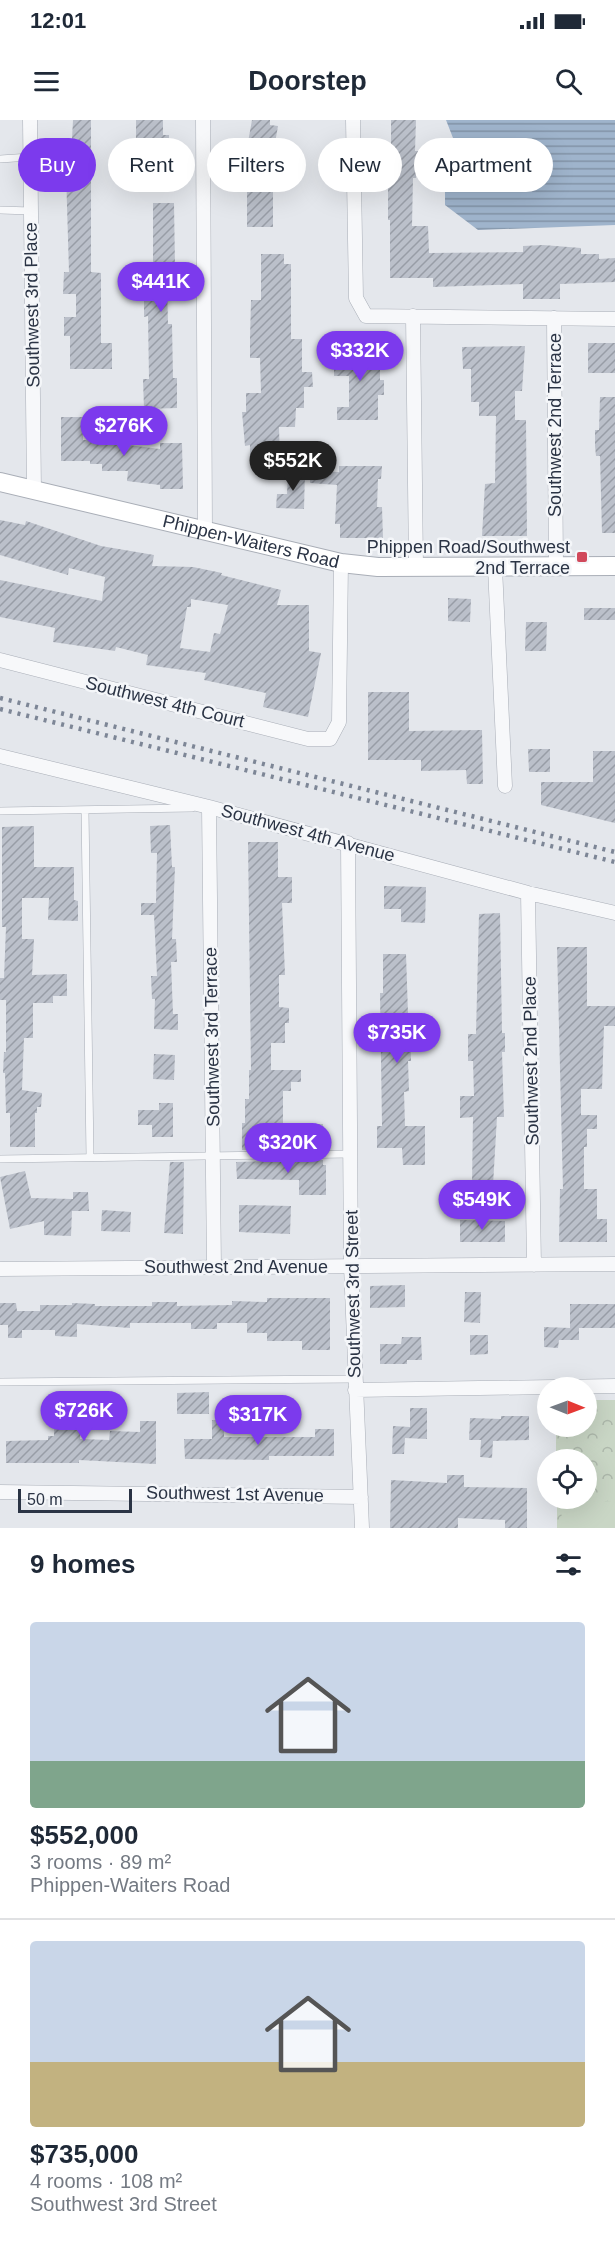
<!DOCTYPE html>
<meta charset="utf-8">
<style>
:root{--surface:#fff;--page:#f2f2f3;--text:#1f2937;--muted:#747a83;--line:#e0e1e3;--accent:#7c3aed}
body{margin:0;font-family:Helvetica,sans-serif;background:var(--page);color:var(--text);height:100vh;display:flex;flex-direction:column;font-size:22px;white-space:nowrap}
*{box-sizing:border-box;margin:0}
p{font-size:20px;color:var(--muted)}
.icon{flex:none;width:33px;height:33px;fill:none;stroke:currentColor;stroke-width:2;stroke-linecap:round;stroke-linejoin:round}
.map{position:relative;height:1408px;overflow:hidden}
.sheet{display:flex;flex-direction:column;background:var(--surface);flex:1}
.sheet>*{flex:none}
.top-card{position:absolute;left:18px;top:18px;width:579px;height:54px;display:flex;gap:12px}
.needle{width:39px;rotate:91deg}
.controls{position:absolute;left:537px;top:1257px;display:grid;gap:12px}
.controls a{display:grid;place-items:center;width:60px;height:60px;border-radius:50%;background:var(--surface);box-shadow:0 6px 24px #0002;font-size:30px}
.scale{position:absolute;left:18px;bottom:15px;width:114px;box-sizing:border-box;padding-left:6px;border:3px solid #2b3445;border-top:0;font-size:16px;line-height:21px;white-space:nowrap;color:#2b3445;-webkit-text-stroke:4px #f4f6f9;paint-order:stroke}
.price{position:absolute;translate:-50% -51px;padding:0 14px;border-radius:21px;background:var(--accent);color:#fff;font-size:20px;line-height:39px;filter:drop-shadow(0 2px 3px #0008)}
.price::after{content:'';position:absolute;left:50%;top:36px;width:18px;height:14px;margin-left:-9px;background:inherit;clip-path:polygon(0 0,100% 0,50% 100%)}
.price.selected{background:#222;color:#fff}
ul{padding:0;list-style:none}
li{display:grid;align-content:center;gap:12px;height:318px;padding:0 30px}
li+li{border-top:2px solid var(--line)}
li span{display:grid;place-items:center;height:186px;border-radius:6px;color:#555}
li>.icon{margin-inline-start:auto}
span .icon{width:108px;height:108px;fill:#fffc;stroke-width:1}
li b{font-size:26px}
h2{display:flex;justify-content:space-between;align-items:center;height:72px;padding:0 30px;font-size:26px}
.pill{padding:0 21px;border-radius:27px;background:var(--surface);box-shadow:0 6px 24px #0002;font-size:21px;line-height:54px}
.pill.selected{background:var(--accent);color:#fff}
.status{display:flex;justify-content:space-between;align-items:center;height:42px;padding:0 30px;background:var(--surface);direction:ltr}
.status svg{height:16px;fill:currentColor}
header{display:flex;justify-content:space-between;align-items:center;height:78px;padding:0 30px;background:var(--surface);font-size:27px;font-weight:700}
.map>svg:first-child{display:block}
.park{fill:url(#park-crowns)}
.garden{fill:#c9d6c5}
.water{fill:url(#water-rules)}
.building{fill:url(#building-hatch);fill-rule:evenodd}
.lines{fill:none;stroke-linecap:round;stroke-linejoin:round}
.lane-casing{stroke:#a9aeb7;stroke-width:8}
.street-casing{stroke:#a9aeb7;stroke-width:15}
.secondary-casing{stroke:#a9aeb7;stroke-width:20}
.lane{stroke:#f7f8fa;stroke-width:7}
.street{stroke:#f7f8fa;stroke-width:14}
.secondary{stroke:#fff;stroke-width:18}
.rail{stroke:#7d8696;stroke-width:4.5;stroke-dasharray:3 6;stroke-linecap:butt}
.poi-dot{fill:#d1495b;stroke:#f4f6f9;stroke-width:2}
.labels{text-anchor:middle;dominant-baseline:central;stroke-width:5;stroke-linejoin:round;paint-order:stroke}
.street-label{font-size:18px;fill:#2b3445;stroke:#f4f6f9}
.poi-label{font-size:18px;fill:#2b3445;stroke:#f4f6f9;text-anchor:end}
</style>
<div class="status"><b>12:01</b><svg viewBox="0 0 49 12"><path d="M0 12V9h3v3zM5 12V6h3v6zM10 12V3h3v9zM15 12V0h3v12zM26 1h20v11H26zM47 4h2v5h-2z"/></svg></div>
<header><svg class="icon" aria-label="menu" viewBox="0 0 24 24"><path d="M4 6h16M4 12h16M4 18h16"/></svg>Doorstep<svg class="icon" aria-label="search" viewBox="0 0 24 24"><circle cx="10" cy="10" r="6"/><path d="M15 15l6 6"/></svg></header>
<div class="map">
<svg width="615" height="1408" viewBox="0 0 615 1408">
<defs>
<pattern id="park-crowns" width="20" height="18" patternUnits="userSpaceOnUse" patternTransform="scale(1.5)"><rect width="20" height="18" fill="#c9d6c5"/><path d="M2 6a3 3 0 1 1 6 0M12 15a3 3 0 1 1 6 0" fill="none" stroke="#adb8ab"/></pattern>
<pattern id="water-rules" width="6" height="5" patternUnits="userSpaceOnUse" patternTransform="scale(1.5)"><rect width="6" height="5" fill="#9fb4cc"/><path d="M0 2.5h6" fill="none" stroke="#8293a7"/></pattern>
<pattern id="building-hatch" width="6" height="6" patternUnits="userSpaceOnUse" patternTransform="scale(1.5)"><rect width="6" height="6" fill="#bbc0ca"/><path d="M-1 1l2-2M0 6l6-6M5 7l2-2" fill="none" stroke="#989da6"/></pattern>
</defs>
<rect width="100%" height="100%" fill="#e4e7ec"/>
<path class="park" d="M587,1280H615V1408H557V1379L586,1378V1340L556,1339V1307L586,1306Z"/>
<path class="garden" d="M615,1381V1408H562L561,1382Z"/>
<path class="water" d="M446,0H615V105L478,110L445,85V71L457,51L453,18Z"/>
<path class="building" d="M73,0H91V152L101,153V223H112V249H70V216H64V197H76V174H63L64,152H69L65,19H72Z
M136,0H163V15H169V56H136Z
M252,0H270V5L278,6L270,52H273V107H247V40L245,39Z
M391,0H416L415,31H432V52H416V58H413L412,106H428L429,133L523,132V126L543,125L581,128V134H599V139L615,138V162L560,164V179H523V164L433,167V158H390V100H388V63H391Z
M153,83H174L175,146L173,164H167L168,204H172L173,258H177V288L144,289L143,259H149L148,196L144,197V153H153Z
M261,134H284V144H291V219H302V252H312L313,267H304V288H296L295,307H279L280,341L250,342V325L245,326L242,292H246V273H261L260,238H250V219L251,180H261Z
M588,223H615V253H588Z
M334,225H351V229H380V260H384V275H378V300H337V287H349V256H334Z
M525,226L522,271H515V300H526L527,416H482L485,364L495,363L496,296H479V282H471V249H463L462,227Z
M600,277H615V413H602L600,336H596L595,326V310H599Z
M61,297H83V320L120,321V324L160,329V323H182L183,369H160V365L127,361L128,351H102V344H90V341H61Z
M339,346H382L381,359H378L377,387H382L383,418H340V404H335L337,365L310,363V351L339,352Z
M288,351L305,352L304,389L276,388L277,374H287Z
M0,400L25,405L26,401L101,426L154,435L152,446L193,447L222,453L221,455L281,470L277,485H309V531L321,533L308,597L263,587L266,573L204,560L206,553L146,545L148,535L116,527L115,531L53,522L55,508L0,497V460L102,481L105,457L69,448L68,455L0,435ZM191,479L228,485L220,514L214,513L210,532L180,528L187,487H191Z
M448,478L471,479L470,502L448,501Z
M584,488H615V500H584Z
M526,502H547L546,531H525Z
M368,572H409V611L482,610L483,664H467L466,650L421,651V640H368Z
M528,629H550V652H529Z
M593,631H615V703L541,685V662H593Z
M170,705L172,747H175L172,819H176L177,842H171L173,894H178V910L154,909L155,879H152L151,856H157L154,795H141V783H156L157,733H151L150,706Z
M34,706V747H74V780L78,781V801L48,800L49,778H22V819H34L32,855L67,854V876H53V883H33V918H24L22,970L42,973L41,987H37V993H35V1027H10V993H6L5,953H3L4,932H6V880H0V858H4L6,807H2V707Z
M248,722H278V757H292V783H282L285,855H279V887L289,888V903H285V923H271V950H301V962H291V971H283V1004H323V1029L242,1030V1003H245V979H249V950H251Z
M384,766L426,767L425,803L401,802V789H384Z
M500,793L502,913H505V932H502L504,997H497L493,1065H472L473,997L460,998V976H474L473,941H468V914H476L479,794Z
M557,827H587V886H615V906H604L602,969H581V995H597V1009H587V1027H584V1069H597V1099H607V1122H559L560,1069H563Z
M383,834H406L408,894H417L418,908H410L411,941H408L409,971L404,972L405,1006H425V1045H403L402,1028H377V1006H382L380,873H383Z
M154,934L175,935L174,960L153,959Z
M159,983H173V1017H152V1005H138V990H159Z
M323,1040V1045H326V1075H299V1060L237,1059L236,1042Z
M170,1042H184L183,1114L164,1113Z
M25,1051L31,1078L73,1079V1072H88L89,1091H72L71,1116L44,1115V1101L10,1109L0,1057Z
M239,1085L291,1086L290,1114L239,1112Z
M102,1090L131,1092L130,1112L101,1111Z
M460,1100L505,1101V1122H460Z
M405,1165V1187L370,1188V1166Z
M465,1172H481L480,1203L464,1202Z
M267,1178H330V1230H302V1221H267V1213H247V1203H217V1209H191V1203H130V1208L77,1204V1217L55,1216V1210H22V1218H8V1205H0V1183H16L17,1191H40V1185H72V1183L95,1184V1186H152V1182H177V1186L232,1185V1181L267,1182Z
M570,1184H615V1208H579V1220H559L558,1228L544,1227V1207L570,1208Z
M470,1215H488V1234L470,1235Z
M402,1217H421L422,1240H407V1244H380V1224H401Z
M209,1272V1294H177V1273Z
M55,1278L81,1279L80,1319L109,1320L110,1311L140,1312V1301H156V1344L79,1340V1343H6V1321L48,1320V1316H54Z
M410,1288H427V1319L405,1318L404,1334H392L393,1306L410,1307Z
M501,1296H529V1320L493,1321L492,1338L480,1337L481,1320H469L470,1298L501,1299Z
M212,1300H224V1317H315V1309H334V1336H269V1340L185,1339L184,1319H212Z
M447,1355H464V1367L527,1368V1408H505V1400L458,1398V1408H390L391,1360L447,1363Z"/>
<g class="lines">
<defs>
<path id="lane" d="M0,39L30,37
M0,90L31,91
M85,690L90,1037
M0,691L192,688
M0,1039L350,1034
M0,1262L355,1259"/>
<path id="street" d="M30,0L34,371
M203,0L205,410
M353,0L356,178L366,196L615,199
M413,196L416,447
M554,198L556,447
M495,447L505,666
M0,540L308,619H330L339,602L341,443
M0,636L209,687L528,773L615,793
M209,687L214,1147
M348,723L351,1146L362,1408
M528,773L534,1145
M0,1149L615,1144
M355,1270L615,1266
M0,1372L361,1377"/>
<g id="secondary">
<path id="s1" d="M0,362L341,443L378,447L615,446"/>
</g>
</defs>
<use href="#lane" class="lane-casing"/>
<use href="#street" class="street-casing"/>
<use href="#secondary" class="secondary-casing"/>
<use href="#lane" class="lane"/>
<use href="#street" class="street"/>
<use href="#secondary" class="secondary"/>
<path class="rail" d="M0,578L615,732
M0,589L615,742"/>
</g>
<rect class="poi-dot" x="576" y="431" width="12" height="12" rx="3"/>
<g class="labels">
<g class="street-label">
<text transform="translate(32 185) rotate(-91)">Southwest 3rd Place</text>
<text transform="translate(555 305) rotate(-90)">Southwest 2nd Terrace</text>
<text stroke="none"><textPath href="#s1" startOffset="258">Phippen-Waiters Road</textPath></text>
<text transform="translate(165 582) rotate(14)">Southwest 4th Court</text>
<text transform="translate(308 713) rotate(15)">Southwest 4th Avenue</text>
<text transform="translate(212 917) rotate(-91)">Southwest 3rd Terrace</text>
<text transform="translate(531 941) rotate(-91)">Southwest 2nd Place</text>
<text x="236" y="1147">Southwest 2nd Avenue</text>
<text transform="translate(353 1174) rotate(-91)">Southwest 3rd Street</text>
<text transform="translate(235 1374) rotate(1)">Southwest 1st Avenue</text>
</g>
<g class="poi-label">
<text x="570" y="427">Phippen Road/Southwest<tspan x="570" dy="21">2nd Terrace</tspan></text>
</g>
</g>
</svg>
<div class="controls">
<a><svg class="needle" viewBox="-14 -14 28 28"><path d="M0-13l5 13h-10z" fill="#e53935"/><path d="M0 13l5-13h-10z" fill="#747a83"/></svg></a>
<a><svg class="icon" aria-label="locate" viewBox="0 0 24 24"><circle cx="12" cy="12" r="6"/><path d="M12 2v4M12 18v4M2 12h4M18 12h4"/></svg></a>
</div>
<div class="scale">50 m</div>
<b class="price" style="left:161px;top:193px">$441K</b>
<b class="price" style="left:360px;top:262px">$332K</b>
<b class="price" style="left:124px;top:337px">$276K</b>
<b class="price selected" style="left:293px;top:372px">$552K</b>
<b class="price" style="left:397px;top:944px">$735K</b>
<b class="price" style="left:288px;top:1054px">$320K</b>
<b class="price" style="left:482px;top:1111px">$549K</b>
<b class="price" style="left:84px;top:1322px">$726K</b>
<b class="price" style="left:258px;top:1326px">$317K</b>
<div class="top-card">
<a class="pill selected">Buy</a>
<a class="pill">Rent</a>
<a class="pill">Filters</a>
<a class="pill">New</a>
<a class="pill">Apartment</a>
</div>
</div>
<section class="sheet">
<h2>9 homes<svg class="icon" aria-label="filters" viewBox="0 0 24 24"><path d="M4 7h16M4 17h16"/><circle cx="9" cy="7" r="2"/><circle cx="15" cy="17" r="2"/></svg></h2>
<ul>
<li><span style="background:linear-gradient(#c9d6e8 75%,#7fa58c 0)"><svg class="icon" aria-label="home" viewBox="0 0 24 24"><path d="M3 11l9-7 9 7M6 9v11h12V9"/></svg></span><div><b>$552,000</b><p>3 rooms · 89 m²</p><p>Phippen-Waiters Road</p></div></li>
<li><span style="background:linear-gradient(#c9d6e8 65%,#c2b280 0)"><svg class="icon" aria-label="home" viewBox="0 0 24 24"><path d="M3 11l9-7 9 7M6 9v11h12V9"/></svg></span><div><b>$735,000</b><p>4 rooms · 108 m²</p><p>Southwest 3rd Street</p></div></li>
</ul>
</section>
